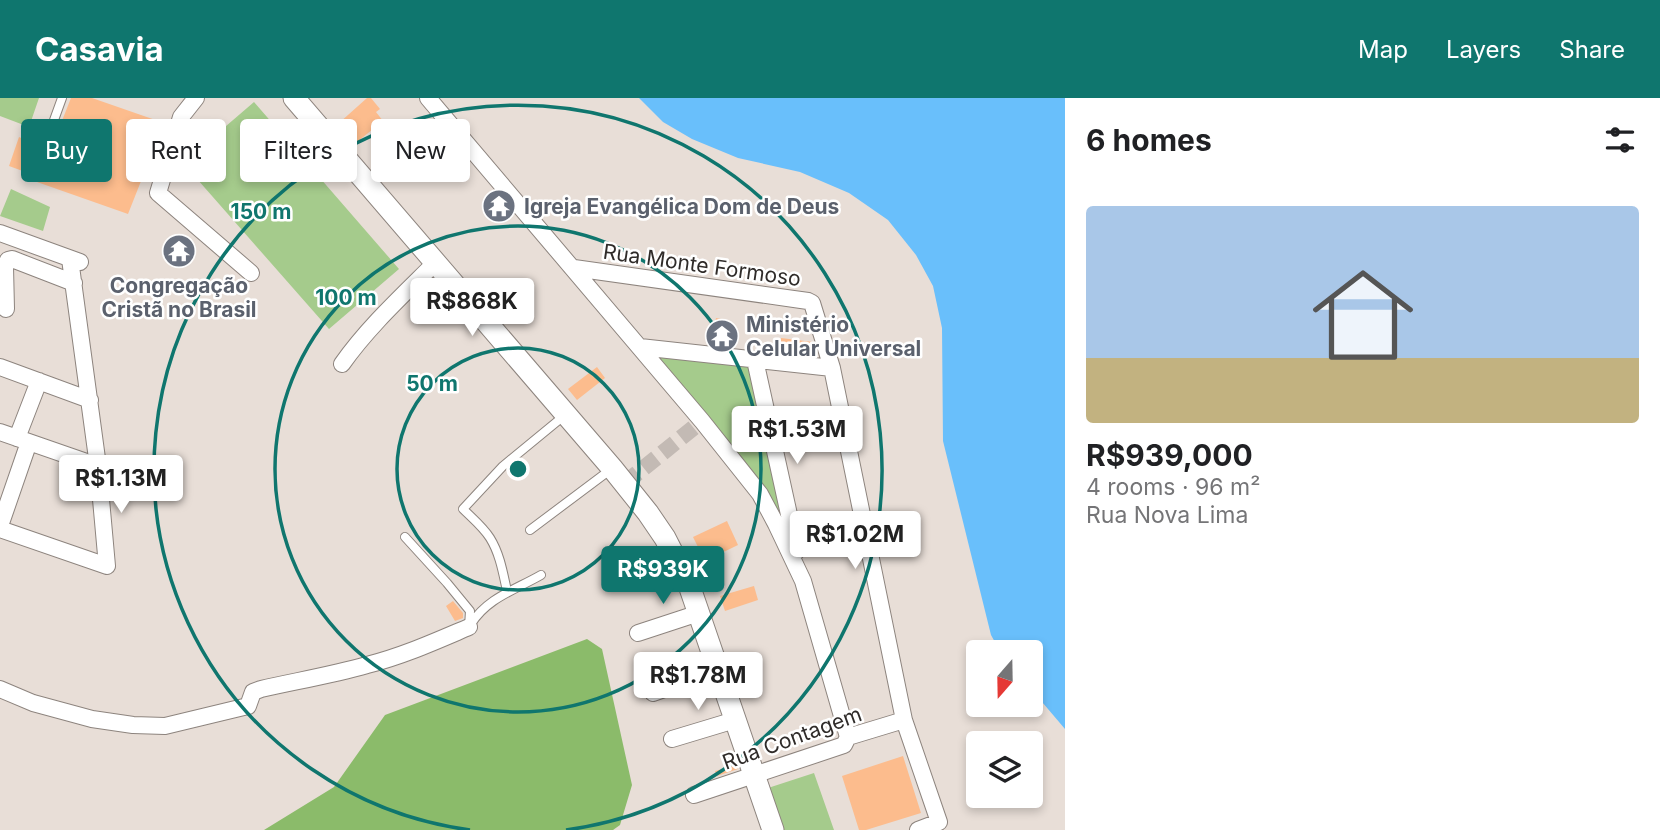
<!DOCTYPE html>
<meta charset="utf-8">
<style>
:root{--surface:#fff;--page:#f2f2f2;--text:#202124;--muted:#757577;--line:#e0e0e0;--accent:#0f766e}
body{margin:0;font-family:Inter,sans-serif;background:var(--page);color:var(--text);height:100vh;display:flex;flex-direction:column;font-size:26px;white-space:nowrap}
*{box-sizing:border-box;margin:0}
p{font-size:23px;color:var(--muted)}
.icon{flex:none;width:38px;height:38px;fill:none;stroke:currentColor;stroke-width:2;stroke-linecap:round;stroke-linejoin:round}
.map{position:relative;flex:1;overflow:hidden}
.details{display:flex;flex-direction:column;background:var(--surface);width:595px}
.details>*{flex:none}
.banner{position:absolute;left:21px;top:21px;width:665px;height:63px;display:flex;gap:14px}
.needle{width:46px;rotate:200deg}
.controls{position:absolute;left:966px;top:542px;display:grid;gap:14px}
.controls a{display:grid;place-items:center;width:77px;height:77px;border-radius:7px;background:var(--surface);box-shadow:0 4px 10px #0003;font-size:35px}
.price{position:absolute;translate:-50% -60px;padding:0 16px;border-radius:7px;background:#fff;color:#222;font-size:23px;line-height:46px;filter:drop-shadow(0 2px 4px #0008)}
.price::after{content:'';position:absolute;left:50%;top:42px;width:21px;height:16px;margin-left:-10px;background:inherit;clip-path:polygon(0 0,100% 0,50% 100%)}
.price.active{background:var(--accent);color:#fff}
ul{padding:0;list-style:none}
li{display:grid;align-content:center;gap:14px;height:371px;padding:0 21px}
li+li{border-top:2px solid var(--line)}
li span{display:grid;place-items:center;height:217px;border-radius:7px;color:#555}
li>.icon{margin-inline-start:auto}
span .icon{width:126px;height:126px;fill:#fffc;stroke-width:1}
li b{font-size:30px}
h2{display:flex;justify-content:space-between;align-items:center;height:84px;padding:0 21px;font-size:30px}
.chip{padding:0 24px;border-radius:7px;background:var(--surface);box-shadow:0 4px 10px #0003;font-size:24px;line-height:63px}
.chip.active{background:var(--accent);color:#fff}
header{display:flex;align-items:center;gap:42px;box-sizing:border-box;height:98px;padding:0 35px;background:var(--accent);color:#fff}
header strong{font-size:33px}
nav{display:flex;gap:38px;margin-inline-start:auto;font-size:24px}
main{display:flex;flex:1;min-height:0}
.map>svg:first-child{display:block}
.green{fill:#a5cb8c}
.forest{fill:#8bbb6a}
.water{fill:#69bffb}
.building{fill:#fcbc8d}
.lines{fill:none;stroke-linecap:round;stroke-linejoin:round}
.minor-tunnel{stroke:#c3bab4;stroke-width:16;stroke-dasharray:16 8;stroke-linecap:butt}
.service-casing{stroke:#8d847e;stroke-width:10}
.minor-casing{stroke:#8d847e;stroke-width:18}
.tertiary-casing{stroke:#8d847e;stroke-width:23}
.service{stroke:#fff;stroke-width:8}
.minor{stroke:#fff;stroke-width:16}
.tertiary{stroke:#fff;stroke-width:21}
.ring{fill:none;stroke:#0f766e;stroke-width:3.5}
.labels{text-anchor:middle;dominant-baseline:central;stroke-width:5;stroke-linejoin:round;paint-order:stroke}
.worship-label{font-size:21px;font-weight:bold;fill:#5b616d;stroke:#fff;text-anchor:start}
.street-label{font-size:21px;fill:#2f2b29;stroke:#fff}
.centre{fill:#0f766e;stroke:#fff;stroke-width:3.5}
.ring-label{font-size:21px;text-anchor:middle;font-weight:bold;fill:#0f766e;stroke:#fff;stroke-width:5;stroke-linejoin:round;paint-order:stroke}
</style>
<header>
<strong>Casavia</strong>
<nav><a>Map</a><a>Layers</a><a>Share</a></nav>
</header>
<main>
<div class="map">
<svg width="1065" height="732" viewBox="0 0 1065 732">
<rect width="100%" height="100%" fill="#e8ded7"/>
<path class="green" d="M0,0H39L29,29L0,18Z
M254,4L399,171L329,231L183,65Z
M11,91L50,109L43,133L0,118Z
M654,255L752,265L784,415L776,419Z
M814,675L834,732H783L768,690Z"/>
<path class="forest" d="M587,541L602,551L632,687L620,727L613,732H264L334,689L385,617Z"/>
<path class="water" d="M639,0H1065V631L1031,591V555H1001L991,537L943,343L942,230L933,188L916,157L888,122L849,95L800,74L738,60L692,41L663,24Z"/>
<path class="building" d="M71,0H92L164,25L128,116L37,84L39,79L9,68L19,39L39,48L42,53H50Z
M367,0H371L380,11L376,14L383,23L357,44L339,25Z
M498,99L507,109L495,118L487,109Z
M716,220L730,223L726,248L711,246Z
M781,240L813,244L817,257L779,253Z
M597,269L605,280L577,302L568,291Z
M727,423L738,447L705,463L693,439Z
M754,488L758,502L725,513L720,498Z
M453,503L463,515V520L455,523L446,508Z
M903,658L921,715L866,732H859L842,678Z
M737,667L738,671L717,678L715,673Z"/>
<g class="lines">
<path class="minor-tunnel" d="M625,385L702,323"/>
<defs>
<path id="service" d="M45,47L62,0
M530,432L610,372
M405,439L447,485L470,513L469,529
M507,493C503,475 500,456 490,440C483,429 472,420 463,411L503,368L565,317
M471,526C487,500 515,492 541,477"/>
<path id="minor" d="M196,0L181,19L158,95L251,175
M428,0L702,323L760,396L776,426L803,483L848,639
M0,135L80,164
M574,170L808,203L812,205L832,270L904,622L939,724L918,732
M6,211L5,169L8,162L12,161L74,185
M640,249L832,270
M755,262L797,453
M342,266C368,229 403,197 435,165
M0,269L90,302
M0,334L98,368
M17,340L39,283
M0,428L29,344
M0,431L107,468L98,368L70,161
M638,535L699,515
M0,591L33,605L92,621L133,627L165,628L248,608L253,594L261,591C296,583 332,577 367,567C403,558 436,543 469,529
M653,595L718,572
M672,641L735,622
M694,697L844,647L848,639L904,622"/>
<path id="tertiary" d="M294,0L612,370L648,415L665,440L689,487L773,732"/>
</defs>
<use href="#service" class="service-casing"/>
<use href="#minor" class="minor-casing"/>
<use href="#tertiary" class="tertiary-casing"/>
<use href="#service" class="service"/>
<use href="#minor" class="minor"/>
<use href="#tertiary" class="tertiary"/>
</g>
<g class="ring">
<circle cx="518" cy="371" r="121"/>
<circle cx="518" cy="371" r="243"/>
<path d="M470 732A364 364 0 1 1 566 732"/>
</g>
<defs>
<symbol id="temple-disc" viewBox="-11 -11 22 22"><circle r="9.5" fill="#6b7280" stroke="#fff"/><path d="M0-6L5-2H3V0L6.5 2.5H4V6H1.5V3h-3V6H-4V2.5H-6.5L-3 0V-2H-5Z" fill="#fff"/></symbol>
</defs>
<g fill-rule="evenodd">
<use href="#temple-disc" x="480" y="89" width="38" height="38"/>
<use href="#temple-disc" x="160" y="134" width="38" height="38"/>
<use href="#temple-disc" x="703" y="219" width="38" height="38"/>
</g>
<g class="labels">
<g class="worship-label">
<text x="524" y="108">Igreja Evangélica Dom de Deus</text>
<text x="179" y="187" text-anchor="middle">Congregação<tspan x="179" dy="24">Cristã no Brasil</tspan></text>
<text x="746" y="226">Ministério<tspan x="746" dy="24">Celular Universal</tspan></text>
</g>
<g class="street-label">
<text transform="translate(702 167) rotate(8)">Rua Monte Formoso</text>
<text transform="translate(792 640) rotate(-20)">Rua Contagem</text>
</g>
</g>
<circle cx="518" cy="371" r="10" class="centre"/>
<g class="ring-label">
<text x="261" y="121">150 m</text>
<text x="346" y="207">100 m</text>
<text x="432" y="293">50 m</text>
</g>
</svg>
<div class="controls">
<a><svg class="needle" viewBox="-14 -14 28 28"><path d="M0-13l5 13h-10z" fill="#e53935"/><path d="M0 13l5-13h-10z" fill="#757577"/></svg></a>
<a><svg class="icon" aria-label="layers" viewBox="0 0 24 24"><path d="M12 4l9 5-9 5-9-5zM3 14l9 5 9-5"/></svg></a>
</div>
<b class="price" style="left:472px;top:240px">R$868K</b>
<b class="price" style="left:797px;top:368px">R$1.53M</b>
<b class="price" style="left:121px;top:417px">R$1.13M</b>
<b class="price" style="left:855px;top:473px">R$1.02M</b>
<b class="price active" style="left:663px;top:508px">R$939K</b>
<b class="price" style="left:698px;top:614px">R$1.78M</b>
<div class="banner">
<a class="chip active">Buy</a>
<a class="chip">Rent</a>
<a class="chip">Filters</a>
<a class="chip">New</a>
</div>
</div>
<section class="details">
<h2>6 homes<svg class="icon" aria-label="filters" viewBox="0 0 24 24"><path d="M4 7h16M4 17h16"/><circle cx="9" cy="7" r="2"/><circle cx="15" cy="17" r="2"/></svg></h2>
<ul>
<li><span style="background:linear-gradient(#a9c7e8 70%,#c2b280 0)"><svg class="icon" aria-label="home" viewBox="0 0 24 24"><path d="M3 11l9-7 9 7M6 9v11h12V9"/></svg></span><div><b>R$939,000</b><p>4 rooms · 96 m²</p><p>Rua Nova Lima</p></div></li>
</ul>
</section>
</main>
